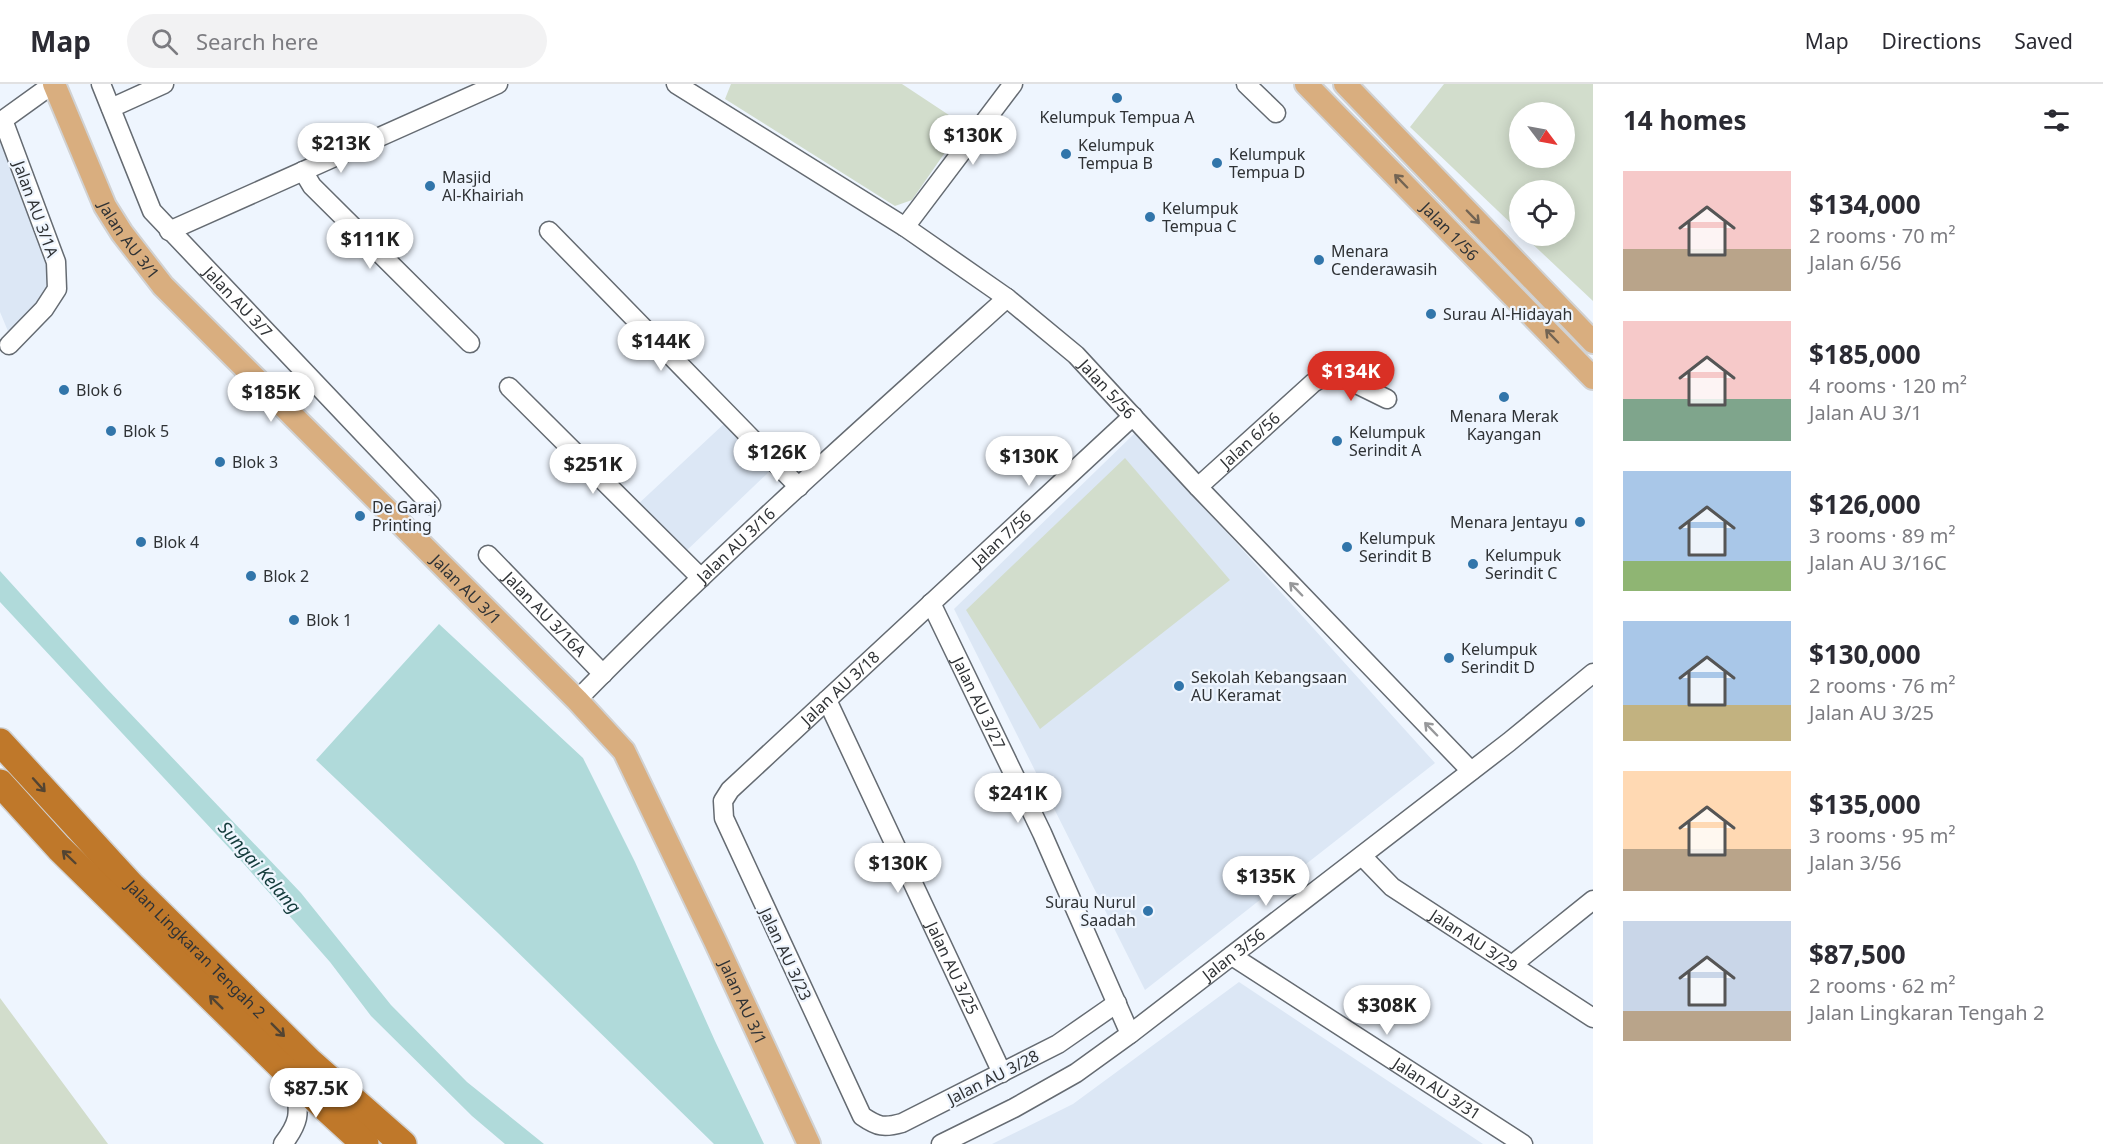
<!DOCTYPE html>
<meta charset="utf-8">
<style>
:root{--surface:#fff;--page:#f2f2f3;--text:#2b2b33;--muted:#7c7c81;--line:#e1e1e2;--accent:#d93025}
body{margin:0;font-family:"Noto Sans",sans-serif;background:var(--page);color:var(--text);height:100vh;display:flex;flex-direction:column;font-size:22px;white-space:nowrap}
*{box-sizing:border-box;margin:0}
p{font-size:20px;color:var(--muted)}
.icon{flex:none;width:33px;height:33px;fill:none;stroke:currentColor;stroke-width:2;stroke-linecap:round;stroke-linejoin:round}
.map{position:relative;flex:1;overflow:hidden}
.side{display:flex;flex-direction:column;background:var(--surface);width:510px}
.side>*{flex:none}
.needle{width:39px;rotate:122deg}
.fabs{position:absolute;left:1509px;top:18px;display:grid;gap:12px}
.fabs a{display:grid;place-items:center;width:66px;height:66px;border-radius:50%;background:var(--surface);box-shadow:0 3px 15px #0003;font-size:30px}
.price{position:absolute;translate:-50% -51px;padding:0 14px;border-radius:21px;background:#fff;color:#222;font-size:20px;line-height:39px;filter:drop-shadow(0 2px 3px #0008)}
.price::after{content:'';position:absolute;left:50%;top:36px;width:18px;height:14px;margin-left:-9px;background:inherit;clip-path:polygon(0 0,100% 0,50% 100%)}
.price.active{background:var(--accent);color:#fff}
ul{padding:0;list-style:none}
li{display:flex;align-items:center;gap:18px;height:150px;padding:0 30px}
li span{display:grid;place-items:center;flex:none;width:168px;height:120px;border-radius:0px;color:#555}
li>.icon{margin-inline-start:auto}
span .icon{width:72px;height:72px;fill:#fffc;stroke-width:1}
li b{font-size:26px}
h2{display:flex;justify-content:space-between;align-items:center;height:72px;padding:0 30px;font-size:26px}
header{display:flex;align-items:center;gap:36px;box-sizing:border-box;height:84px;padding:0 30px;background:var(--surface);border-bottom:2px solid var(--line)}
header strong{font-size:28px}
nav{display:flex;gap:33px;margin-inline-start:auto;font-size:21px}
.search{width:420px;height:54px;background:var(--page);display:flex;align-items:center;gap:15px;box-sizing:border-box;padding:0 21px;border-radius:33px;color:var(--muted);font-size:22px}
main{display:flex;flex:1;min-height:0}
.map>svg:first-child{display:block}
.built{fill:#dce7f5}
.green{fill:#d2ddcc;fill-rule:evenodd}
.water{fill:#b0dada}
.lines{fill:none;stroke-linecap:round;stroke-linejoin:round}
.minor-casing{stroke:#656b72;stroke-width:21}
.major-casing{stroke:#d1d2d3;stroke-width:26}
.highway-casing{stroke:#d1d2d3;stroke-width:30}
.minor{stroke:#fff;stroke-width:18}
.major{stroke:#d9ae7f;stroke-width:22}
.highway{stroke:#bf782a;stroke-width:27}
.oneway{stroke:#736453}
.oneway2{stroke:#97989a}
.oneway3{stroke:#534432}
.poi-dot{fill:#3175aa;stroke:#eef5fe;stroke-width:2}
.labels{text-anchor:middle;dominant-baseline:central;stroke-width:4.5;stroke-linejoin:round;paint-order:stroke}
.poi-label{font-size:16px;fill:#2f3235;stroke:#eef5fe;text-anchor:start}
.street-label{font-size:16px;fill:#2f3235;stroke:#eef5fe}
.water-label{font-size:18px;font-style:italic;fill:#133b3b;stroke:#eef5fe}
</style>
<header>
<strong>Map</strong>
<div class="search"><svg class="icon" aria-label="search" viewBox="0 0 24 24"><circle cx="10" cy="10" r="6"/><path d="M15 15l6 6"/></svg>Search here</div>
<nav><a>Map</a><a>Directions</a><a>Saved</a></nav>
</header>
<main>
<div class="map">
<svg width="1593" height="1060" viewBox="0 0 1593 1060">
<rect width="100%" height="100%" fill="#eef5fe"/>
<path class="built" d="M0,43L51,181V203L10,252L0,228Z
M726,338L773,384L684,469L636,422Z
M1136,348L1435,679L1145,906L954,525Z
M1239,898L1483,1060H992L1073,1020Z"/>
<path class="green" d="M731,0H902L964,41L912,116L895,122L725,15Z
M1444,0H1593V217L1524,152H1564V106H1520L1519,147L1410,43ZM1564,28V74H1520V28Z
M1125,374L1230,496L1040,645L966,526Z
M0,914L108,1060H0Z"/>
<path class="water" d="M0,487L107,605L301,809L391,921L467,998L544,1060H505L472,1032L371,932L330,878L244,780L0,518Z
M439,540L583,674L635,778L715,957L764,1060H714L498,849L316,676Z"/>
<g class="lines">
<defs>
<g id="minor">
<path id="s1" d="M101,0L152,127L431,421"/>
<path id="s2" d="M676,0L905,143L1007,214L1076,271L1198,403L1471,687"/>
<path d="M1246,0L1276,29"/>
<path d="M111,24L164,0"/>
<path d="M303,87L312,102L470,259"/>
<path d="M905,143L1013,0"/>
<path d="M169,147L498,0"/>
<path d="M549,147L799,403"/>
<path d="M9,261L44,225L57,205L56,178L3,36L53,0"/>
<path d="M1332,288L1387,315"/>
<path d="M509,303L701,494"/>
<path id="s3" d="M1198,403L1313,299L1332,288"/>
<path id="s4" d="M488,471L603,590"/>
<path id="s5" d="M931,519L1042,749L1130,950"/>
<path id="s6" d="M577,616C714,476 861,345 1007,214"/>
<path id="s7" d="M827,616L1002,989"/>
<path id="s8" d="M1362,772L1392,803L1593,934"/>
<path id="s9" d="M1232,872L1523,1060"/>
<path d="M1512,881L1593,816"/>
<path id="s10" d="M1117,919L1058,960L902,1039C884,1044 878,1043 862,1032L724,734L723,717L730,706L1133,332"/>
<path d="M283,1060C303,1034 298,1027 295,996"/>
<path id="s11" d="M941,1060L1014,1024L1076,989L1130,950L1509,658L1593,589"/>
</g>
<g id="major">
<path id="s12" d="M54,0L105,122L122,149L163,202L577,616L624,667L715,857L809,1060"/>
<path id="s13" d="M1306,0L1593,294"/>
<path d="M1345,0L1593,258"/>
</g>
<g id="highway">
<path id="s14" d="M0,658L131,801L309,977L403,1060"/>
<path d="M0,699L59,764L295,996L365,1060"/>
</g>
</defs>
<use href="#minor" class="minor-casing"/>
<use href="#major" class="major-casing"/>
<use href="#highway" class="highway-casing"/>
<use href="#minor" class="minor"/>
<use href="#major" class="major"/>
<use href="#highway" class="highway"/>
</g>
<defs><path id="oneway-shaft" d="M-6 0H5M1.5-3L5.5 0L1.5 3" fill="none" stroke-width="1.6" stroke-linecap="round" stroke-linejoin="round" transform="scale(1.5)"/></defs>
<g class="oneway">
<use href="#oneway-shaft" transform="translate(1401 97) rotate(-134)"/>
<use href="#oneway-shaft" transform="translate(1473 133) rotate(46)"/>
<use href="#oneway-shaft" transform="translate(1552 252) rotate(-134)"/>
</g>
<g class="oneway2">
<use href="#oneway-shaft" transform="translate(1296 505) rotate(-134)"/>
<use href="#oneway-shaft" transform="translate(1431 645) rotate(-134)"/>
</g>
<g class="oneway3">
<use href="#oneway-shaft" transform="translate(39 701) rotate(48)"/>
<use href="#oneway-shaft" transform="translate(69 773) rotate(-136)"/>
<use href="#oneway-shaft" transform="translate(216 918) rotate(-135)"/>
<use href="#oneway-shaft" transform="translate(278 946) rotate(45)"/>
</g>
<g class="poi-dot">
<circle cx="1117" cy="14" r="6"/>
<circle cx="1066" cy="70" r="6"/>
<circle cx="1217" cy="79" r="6"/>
<circle cx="430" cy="102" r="6"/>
<circle cx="1150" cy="133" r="6"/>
<circle cx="1319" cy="176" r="6"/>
<circle cx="1431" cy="230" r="6"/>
<circle cx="64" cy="306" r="6"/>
<circle cx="1504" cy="313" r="6"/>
<circle cx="111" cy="347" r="6"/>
<circle cx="1337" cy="357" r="6"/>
<circle cx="220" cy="378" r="6"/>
<circle cx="360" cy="432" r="6"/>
<circle cx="1580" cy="438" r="6"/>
<circle cx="141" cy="458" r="6"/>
<circle cx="1347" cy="463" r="6"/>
<circle cx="1473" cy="480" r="6"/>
<circle cx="251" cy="492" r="6"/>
<circle cx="294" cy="536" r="6"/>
<circle cx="1449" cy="574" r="6"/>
<circle cx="1179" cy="602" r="6"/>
<circle cx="1148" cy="827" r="6"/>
</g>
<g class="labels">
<g class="poi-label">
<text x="1117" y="33" text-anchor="middle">Kelumpuk Tempua A</text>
<text x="1078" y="61">Kelumpuk<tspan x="1078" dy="18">Tempua B</tspan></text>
<text x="1229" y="70">Kelumpuk<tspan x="1229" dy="18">Tempua D</tspan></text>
<text x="442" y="93">Masjid<tspan x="442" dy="18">Al-Khairiah</tspan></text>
<text x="1162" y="124">Kelumpuk<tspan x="1162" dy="18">Tempua C</tspan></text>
<text x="1331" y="167">Menara<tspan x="1331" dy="18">Cenderawasih</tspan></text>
<text x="1443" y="230">Surau Al-Hidayah</text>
<text x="76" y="306">Blok 6</text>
<text x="1504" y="332" text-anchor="middle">Menara Merak<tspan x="1504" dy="18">Kayangan</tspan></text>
<text x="123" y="347">Blok 5</text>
<text x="1349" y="348">Kelumpuk<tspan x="1349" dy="18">Serindit A</tspan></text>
<text x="232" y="378">Blok 3</text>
<text x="372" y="423">De Garaj<tspan x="372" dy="18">Printing</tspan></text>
<text x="1568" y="438" text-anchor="end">Menara Jentayu</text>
<text x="1359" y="454">Kelumpuk<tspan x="1359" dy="18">Serindit B</tspan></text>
<text x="153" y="458">Blok 4</text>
<text x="1485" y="471">Kelumpuk<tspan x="1485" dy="18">Serindit C</tspan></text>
<text x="263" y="492">Blok 2</text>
<text x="306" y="536">Blok 1</text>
<text x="1461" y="565">Kelumpuk<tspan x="1461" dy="18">Serindit D</tspan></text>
<text x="1191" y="593">Sekolah Kebangsaan<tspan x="1191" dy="18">AU Keramat</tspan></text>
<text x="1136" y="818" text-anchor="end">Surau Nurul<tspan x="1136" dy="18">Saadah</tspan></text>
</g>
<g class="street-label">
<text transform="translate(36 125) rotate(70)">Jalan AU 3/1A</text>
<text stroke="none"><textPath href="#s13" startOffset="206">Jalan 1/56</textPath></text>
<text stroke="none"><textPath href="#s12" startOffset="174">Jalan AU 3/1</textPath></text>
<text stroke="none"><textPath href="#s1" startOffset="262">Jalan AU 3/7</textPath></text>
<text stroke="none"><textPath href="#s2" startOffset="530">Jalan 5/56</textPath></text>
<text stroke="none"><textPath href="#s3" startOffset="70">Jalan 6/56</textPath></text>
<text stroke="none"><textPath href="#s10" startOffset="1018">Jalan 7/56</textPath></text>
<text stroke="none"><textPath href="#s6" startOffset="222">Jalan AU 3/16</textPath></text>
<text stroke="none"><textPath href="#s12" startOffset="660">Jalan AU 3/1</textPath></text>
<text stroke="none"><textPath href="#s4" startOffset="82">Jalan AU 3/16A</textPath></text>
<text stroke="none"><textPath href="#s10" startOffset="798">Jalan AU 3/18</textPath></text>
<text stroke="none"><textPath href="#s5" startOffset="111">Jalan AU 3/27</textPath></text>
<text stroke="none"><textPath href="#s8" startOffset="141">Jalan AU 3/29</textPath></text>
<text stroke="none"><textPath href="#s14" startOffset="285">Jalan Lingkaran Tengah 2</textPath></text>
<text transform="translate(786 870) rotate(65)">Jalan AU 3/23</text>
<text stroke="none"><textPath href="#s11" startOffset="350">Jalan 3/56</textPath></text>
<text stroke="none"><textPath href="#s7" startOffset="296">Jalan AU 3/25</textPath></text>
<text stroke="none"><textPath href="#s12" startOffset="1164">Jalan AU 3/1</textPath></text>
<text transform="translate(993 993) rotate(-27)">Jalan AU 3/28</text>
<text stroke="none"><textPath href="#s9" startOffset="244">Jalan AU 3/31</textPath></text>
</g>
<g class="water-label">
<text transform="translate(260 783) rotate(49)">Sungai Kelang</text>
</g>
</g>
</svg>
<div class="fabs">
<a><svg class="needle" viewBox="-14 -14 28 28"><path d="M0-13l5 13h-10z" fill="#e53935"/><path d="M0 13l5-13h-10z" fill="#7c7c81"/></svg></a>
<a><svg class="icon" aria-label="locate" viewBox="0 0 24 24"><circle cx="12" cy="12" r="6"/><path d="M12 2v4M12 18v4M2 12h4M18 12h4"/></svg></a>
</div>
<b class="price" style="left:973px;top:82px">$130K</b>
<b class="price" style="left:341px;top:90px">$213K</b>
<b class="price" style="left:370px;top:186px">$111K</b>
<b class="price" style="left:661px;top:288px">$144K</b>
<b class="price active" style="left:1351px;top:318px">$134K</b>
<b class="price" style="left:271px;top:339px">$185K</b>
<b class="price" style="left:777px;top:399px">$126K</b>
<b class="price" style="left:1029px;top:403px">$130K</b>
<b class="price" style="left:593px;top:411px">$251K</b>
<b class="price" style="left:1018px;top:740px">$241K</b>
<b class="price" style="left:898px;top:810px">$130K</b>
<b class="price" style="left:1266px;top:823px">$135K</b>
<b class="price" style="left:1387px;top:952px">$308K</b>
<b class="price" style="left:316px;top:1035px">$87.5K</b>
</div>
<section class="side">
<h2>14 homes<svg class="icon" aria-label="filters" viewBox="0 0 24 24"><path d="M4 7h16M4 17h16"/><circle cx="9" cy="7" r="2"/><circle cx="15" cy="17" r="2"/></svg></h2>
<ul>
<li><span style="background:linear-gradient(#f6c9c9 65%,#b9a48a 0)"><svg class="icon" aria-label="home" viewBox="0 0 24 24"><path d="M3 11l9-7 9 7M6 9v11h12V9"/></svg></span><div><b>$134,000</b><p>2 rooms · 70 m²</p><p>Jalan 6/56</p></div></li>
<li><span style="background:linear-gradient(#f6c9c9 65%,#7fa58c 0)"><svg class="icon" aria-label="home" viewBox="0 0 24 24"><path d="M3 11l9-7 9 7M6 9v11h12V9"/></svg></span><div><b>$185,000</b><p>4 rooms · 120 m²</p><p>Jalan AU 3/1</p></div></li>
<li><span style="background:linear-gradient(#a9c7e8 75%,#8fb573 0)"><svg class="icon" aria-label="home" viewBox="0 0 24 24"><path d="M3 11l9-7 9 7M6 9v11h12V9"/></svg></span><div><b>$126,000</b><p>3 rooms · 89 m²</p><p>Jalan AU 3/16C</p></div></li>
<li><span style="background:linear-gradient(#a9c7e8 70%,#c2b280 0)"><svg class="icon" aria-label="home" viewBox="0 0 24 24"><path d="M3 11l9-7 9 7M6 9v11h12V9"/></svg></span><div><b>$130,000</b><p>2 rooms · 76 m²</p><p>Jalan AU 3/25</p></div></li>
<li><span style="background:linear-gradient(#ffd9b3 65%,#b9a48a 0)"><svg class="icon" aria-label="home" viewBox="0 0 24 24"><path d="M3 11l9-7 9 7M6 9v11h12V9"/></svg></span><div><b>$135,000</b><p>3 rooms · 95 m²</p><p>Jalan 3/56</p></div></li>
<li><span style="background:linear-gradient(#c9d6e8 75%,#b9a48a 0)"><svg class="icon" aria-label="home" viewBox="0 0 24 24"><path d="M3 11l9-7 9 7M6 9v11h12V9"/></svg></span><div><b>$87,500</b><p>2 rooms · 62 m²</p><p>Jalan Lingkaran Tengah 2</p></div></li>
</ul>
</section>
</main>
